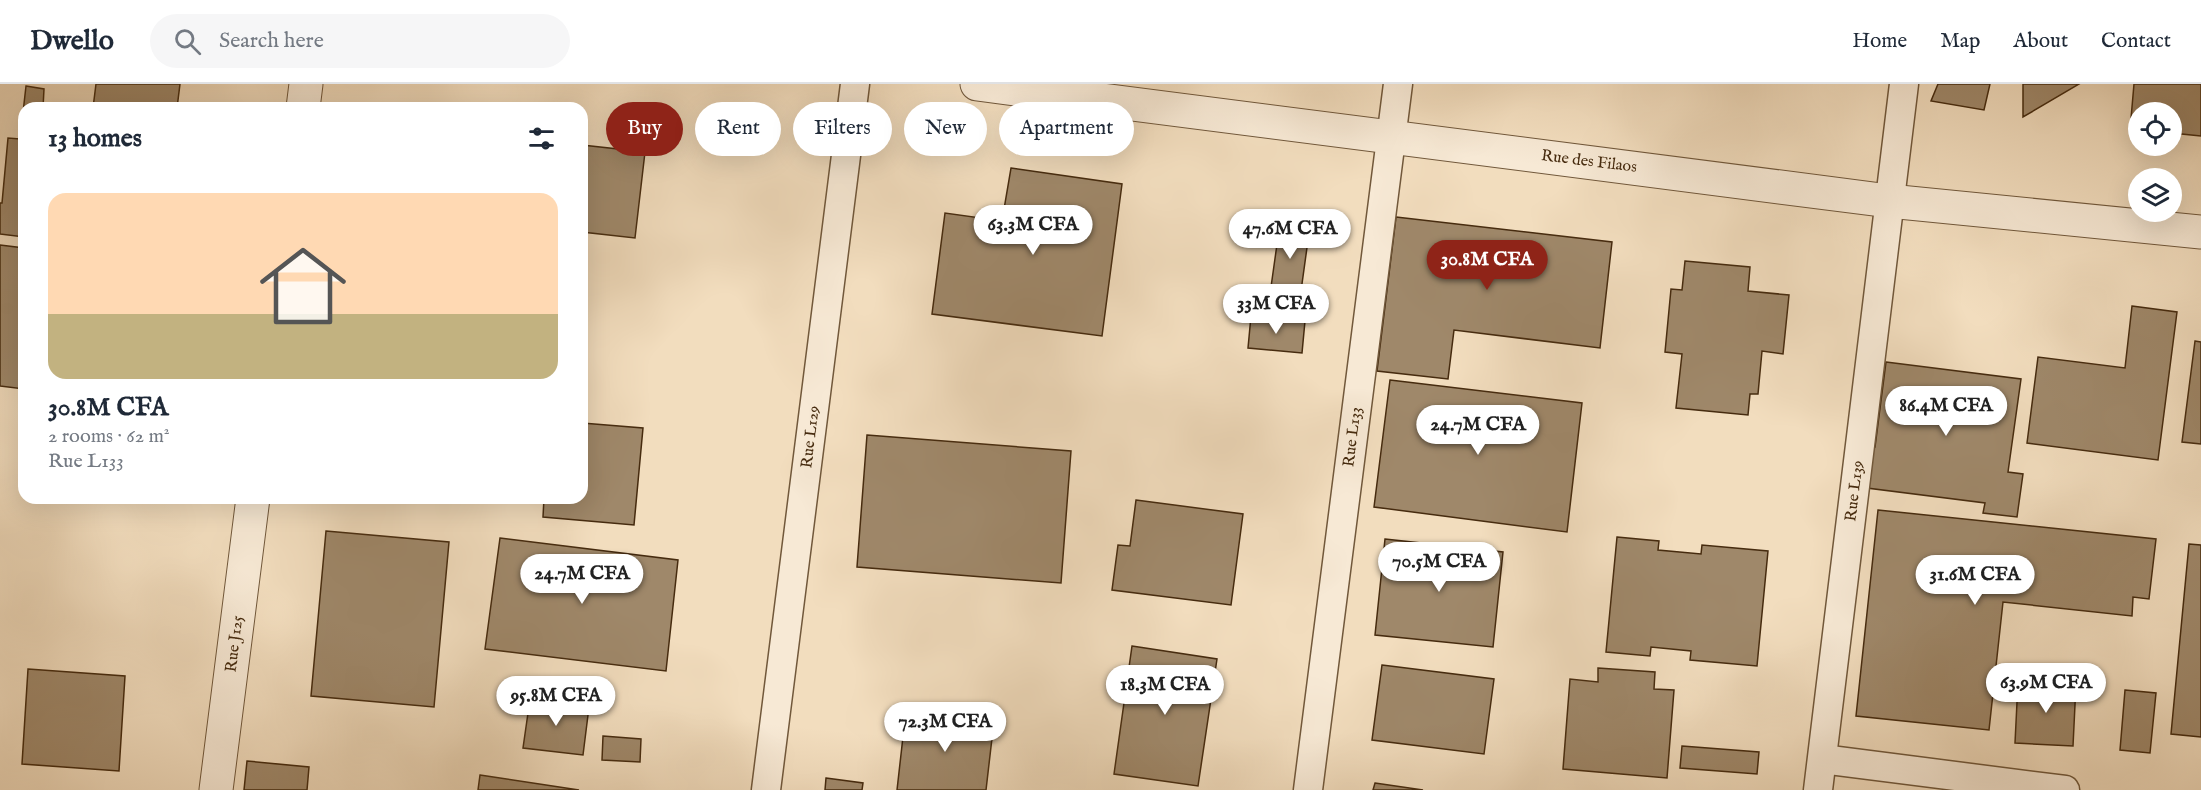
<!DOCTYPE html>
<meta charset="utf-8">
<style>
:root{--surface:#fff;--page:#f6f6f7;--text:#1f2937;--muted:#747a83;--line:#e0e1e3;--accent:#8f2418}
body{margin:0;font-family:"IM FELL English",serif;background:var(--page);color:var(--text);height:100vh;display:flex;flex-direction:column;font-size:22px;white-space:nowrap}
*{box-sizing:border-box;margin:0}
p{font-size:20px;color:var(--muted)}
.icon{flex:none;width:33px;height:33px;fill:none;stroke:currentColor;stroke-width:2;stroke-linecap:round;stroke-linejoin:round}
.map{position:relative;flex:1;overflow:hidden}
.side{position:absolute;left:18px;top:18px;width:570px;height:402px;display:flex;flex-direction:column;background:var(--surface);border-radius:18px;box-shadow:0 6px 24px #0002}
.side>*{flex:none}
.top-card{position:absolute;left:606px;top:18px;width:570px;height:54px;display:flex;gap:12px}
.controls{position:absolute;left:2128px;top:18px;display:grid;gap:12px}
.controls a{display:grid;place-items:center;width:54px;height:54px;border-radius:50%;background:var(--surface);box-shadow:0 6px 24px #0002;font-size:30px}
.price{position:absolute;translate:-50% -51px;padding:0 14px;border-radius:21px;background:#fff;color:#222;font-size:20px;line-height:39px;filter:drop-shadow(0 2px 3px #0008)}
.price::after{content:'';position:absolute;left:50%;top:36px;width:18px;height:14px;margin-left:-9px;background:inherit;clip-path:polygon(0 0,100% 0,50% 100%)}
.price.on{background:var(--accent);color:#fff}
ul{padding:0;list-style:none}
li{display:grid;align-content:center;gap:12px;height:318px;padding:0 30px}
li+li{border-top:2px solid var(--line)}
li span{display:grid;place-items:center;height:186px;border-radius:18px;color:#555}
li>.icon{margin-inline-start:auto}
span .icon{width:108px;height:108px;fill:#fffc;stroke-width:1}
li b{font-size:26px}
h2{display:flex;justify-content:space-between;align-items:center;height:72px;padding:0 30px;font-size:26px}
.tag{padding:0 21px;border-radius:27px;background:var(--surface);box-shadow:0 6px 24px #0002;font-size:21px;line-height:54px}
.tag.on{background:var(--accent);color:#fff}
header{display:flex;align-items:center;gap:36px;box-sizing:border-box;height:84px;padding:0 30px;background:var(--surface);border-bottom:2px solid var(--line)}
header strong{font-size:28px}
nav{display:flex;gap:33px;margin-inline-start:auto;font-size:21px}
.search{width:420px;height:54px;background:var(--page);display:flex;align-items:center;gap:15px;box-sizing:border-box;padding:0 21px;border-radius:33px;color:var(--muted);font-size:22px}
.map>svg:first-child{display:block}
.building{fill:#9f886a;stroke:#462b0f;stroke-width:1.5}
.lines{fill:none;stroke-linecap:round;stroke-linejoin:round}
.minor-casing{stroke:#71583b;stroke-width:31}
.tertiary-casing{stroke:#71583b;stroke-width:35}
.minor{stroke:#f7e9d5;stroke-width:28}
.tertiary{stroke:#f7e9d5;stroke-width:33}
.labels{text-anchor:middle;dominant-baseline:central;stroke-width:5;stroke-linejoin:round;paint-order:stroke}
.street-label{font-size:16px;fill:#462b0f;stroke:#f7e9d5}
</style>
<header>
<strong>Dwello</strong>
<div class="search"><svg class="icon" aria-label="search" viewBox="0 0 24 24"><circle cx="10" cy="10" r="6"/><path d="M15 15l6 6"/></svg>Search here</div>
<nav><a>Home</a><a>Map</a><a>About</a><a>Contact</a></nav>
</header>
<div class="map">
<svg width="2201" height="706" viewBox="0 0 2201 706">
<rect width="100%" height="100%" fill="#f2ddbe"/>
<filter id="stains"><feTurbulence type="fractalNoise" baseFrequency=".00333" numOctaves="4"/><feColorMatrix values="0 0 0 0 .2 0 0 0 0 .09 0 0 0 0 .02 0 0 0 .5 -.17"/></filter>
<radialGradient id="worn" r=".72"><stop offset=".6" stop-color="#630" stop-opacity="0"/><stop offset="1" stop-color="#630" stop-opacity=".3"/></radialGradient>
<path class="building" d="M96,0H180L177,24H93Z
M1938,0H1990L1984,26L1931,17Z
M2023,0H2079L2023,33Z
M2134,0H2201V52L2172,49V28H2139V47L2130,46Z
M26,2L44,5L43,24H24V153L0,150V119H2L8,54L20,55Z
M582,61L645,68L635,154L582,148Z
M1011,84L1122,100L1102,252L932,230L945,129L1002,137Z
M1396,133L1612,158L1600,264L1454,246L1448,295L1377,287Z
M1279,146L1309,149L1301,207L1271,203Z
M0,161L24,164V305L0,302Z
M1685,177L1750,183L1748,207L1789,211L1783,270L1762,267L1758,310H1750L1748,331L1676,324L1682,270L1665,268L1671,205L1682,206Z
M2132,222L2177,228L2158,376L2027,359L2038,273L2125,284Z
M1251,232L1305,237L1302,269L1248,264Z
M2195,257L2201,258V360L2182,358Z
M1886,278L2021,295L2008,388L2023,390L2017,433L1983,429L1985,419L1859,403L1864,362L1875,363Z
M1390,296L1582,319L1567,448L1374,423Z
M582,339L643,344L634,441L543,433L544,414H582Z
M867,351L1071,367L1061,499L857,483Z
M1136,416L1243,430L1231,521L1112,506L1118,461L1130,462Z
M1878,426L2156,455L2149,515L2133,513L2132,532L2003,518L1989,646L1856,632Z
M326,447L449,458L434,623L311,612Z
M1617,453L1659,457L1658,466L1701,470L1702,461L1768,467L1757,582L1690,576L1691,567L1651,563L1650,572L1606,568Z
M500,454L678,476L666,587L485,565Z
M1385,455L1503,468L1493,563L1375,551Z
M2189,460L2201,461V653L2171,650Z
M1132,562L1217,575L1198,702L1114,690Z
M1382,581L1494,595L1484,670L1372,656Z
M1598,584L1655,588L1654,605L1674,606L1667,694L1563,685L1570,595L1598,598Z
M28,585L125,592L119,687L22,680Z
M2018,598L2076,600L2073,662L2015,659Z
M2125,606L2156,609L2150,669L2120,666Z
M530,615L589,623L583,671L523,664Z
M906,626L994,637L986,706H897Z
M603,652L641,655L640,678L602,676Z
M1682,662L1759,668L1757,690L1680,684Z
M247,677L309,683L307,706H244Z
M480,691L579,706H478Z
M826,694L863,699L862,706H825Z
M1375,699L1423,706H1373Z"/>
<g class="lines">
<defs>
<path id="minor" d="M1822,675L2065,706
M766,706L855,0
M1308,706L1398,0
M1818,706L1904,0"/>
<path id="tertiary" d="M977,0L1889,117L2201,148
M303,24L306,0
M216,706L253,414"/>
</defs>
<use href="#minor" class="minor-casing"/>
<use href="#tertiary" class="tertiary-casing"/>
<use href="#minor" class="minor"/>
<use href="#tertiary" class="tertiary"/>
</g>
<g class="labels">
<g class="street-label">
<text transform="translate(1589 78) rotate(7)">Rue des Filaos</text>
<text transform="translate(811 353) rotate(-83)">Rue L129</text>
<text transform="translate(1353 353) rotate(-83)">Rue L133</text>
<text transform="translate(1855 407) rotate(-83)">Rue L139</text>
<text transform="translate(235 560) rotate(-83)">Rue J125</text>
</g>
</g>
<rect width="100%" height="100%" filter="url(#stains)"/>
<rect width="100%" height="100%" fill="url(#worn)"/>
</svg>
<div class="controls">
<a><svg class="icon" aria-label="locate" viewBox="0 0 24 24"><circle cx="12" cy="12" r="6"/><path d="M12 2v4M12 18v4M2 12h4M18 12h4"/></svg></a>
<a><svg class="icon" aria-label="layers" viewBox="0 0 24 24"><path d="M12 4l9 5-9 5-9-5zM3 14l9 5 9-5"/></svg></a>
</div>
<b class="price" style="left:1033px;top:172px">63.3M CFA</b>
<b class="price" style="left:1290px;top:176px">47.6M CFA</b>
<b class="price on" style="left:1487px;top:207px">30.8M CFA</b>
<b class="price" style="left:1276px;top:251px">33M CFA</b>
<b class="price" style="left:1946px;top:353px">86.4M CFA</b>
<b class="price" style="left:1478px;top:372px">24.7M CFA</b>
<b class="price" style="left:1439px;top:509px">70.5M CFA</b>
<b class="price" style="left:582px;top:521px">24.7M CFA</b>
<b class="price" style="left:1975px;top:522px">31.6M CFA</b>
<b class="price" style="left:2046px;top:630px">63.9M CFA</b>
<b class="price" style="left:1165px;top:632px">18.3M CFA</b>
<b class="price" style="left:556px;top:643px">95.8M CFA</b>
<b class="price" style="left:945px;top:669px">72.3M CFA</b>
<div class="top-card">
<a class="tag on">Buy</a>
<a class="tag">Rent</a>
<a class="tag">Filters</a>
<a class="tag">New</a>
<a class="tag">Apartment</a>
</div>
<section class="side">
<h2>13 homes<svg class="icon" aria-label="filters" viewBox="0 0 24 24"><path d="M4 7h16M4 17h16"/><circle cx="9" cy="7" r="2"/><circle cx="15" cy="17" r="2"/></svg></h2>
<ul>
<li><span style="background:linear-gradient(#ffd9b3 65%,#c2b280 0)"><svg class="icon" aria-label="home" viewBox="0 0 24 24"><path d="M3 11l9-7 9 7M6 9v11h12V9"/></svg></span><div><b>30.8M CFA</b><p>2 rooms · 62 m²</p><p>Rue L133</p></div></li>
</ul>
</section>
</div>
